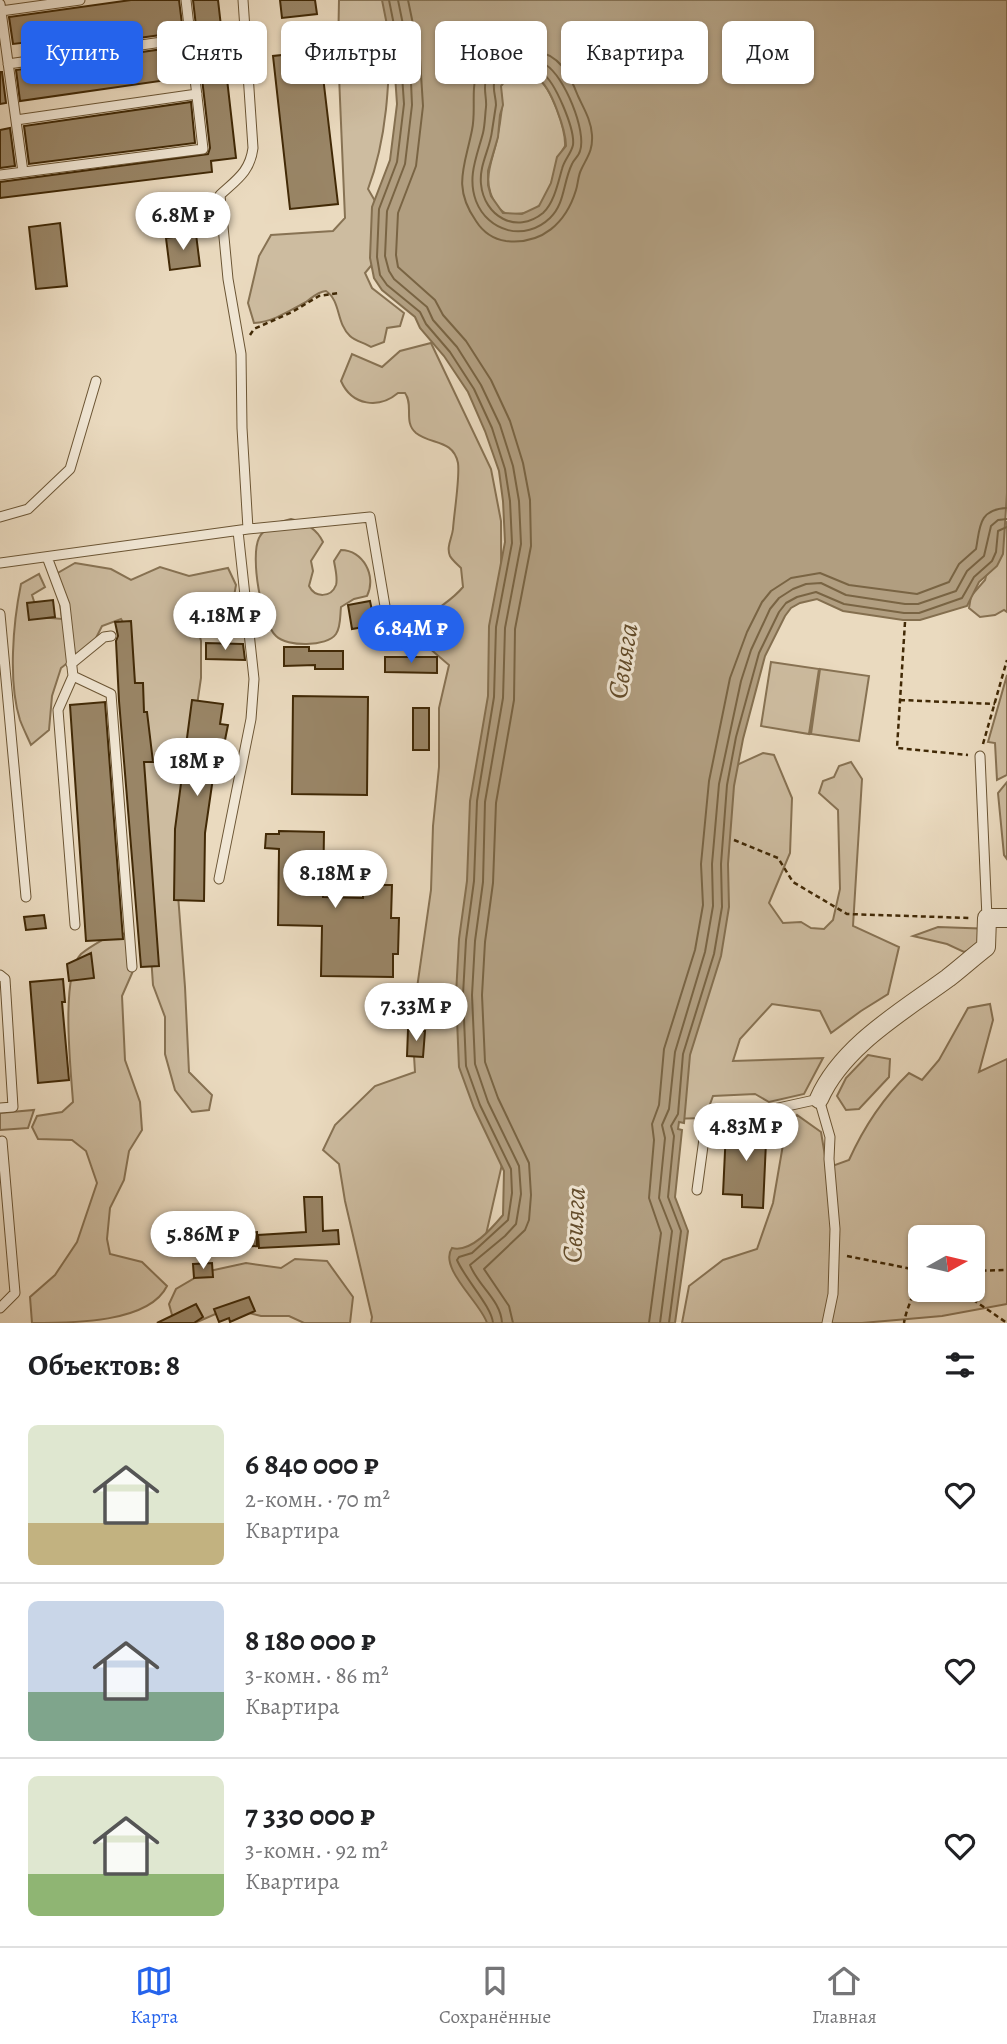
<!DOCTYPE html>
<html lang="ru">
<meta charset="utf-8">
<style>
:root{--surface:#fff;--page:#f6f6f6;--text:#202124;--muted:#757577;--line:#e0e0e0;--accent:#2563eb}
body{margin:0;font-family:Alegreya,serif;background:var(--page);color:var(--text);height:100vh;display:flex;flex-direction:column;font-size:26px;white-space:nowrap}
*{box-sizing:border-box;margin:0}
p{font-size:23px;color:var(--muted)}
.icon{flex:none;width:38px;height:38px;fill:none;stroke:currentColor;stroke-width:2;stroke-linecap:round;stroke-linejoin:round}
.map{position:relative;height:1323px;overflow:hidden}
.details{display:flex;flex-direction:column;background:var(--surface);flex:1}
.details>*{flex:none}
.banner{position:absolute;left:21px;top:21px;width:966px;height:63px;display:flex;gap:14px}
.needle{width:46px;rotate:82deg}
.buttons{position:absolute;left:908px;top:1225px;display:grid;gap:14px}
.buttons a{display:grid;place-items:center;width:77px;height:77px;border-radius:10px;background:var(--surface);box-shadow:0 2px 5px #0004;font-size:35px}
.price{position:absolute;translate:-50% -60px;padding:0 16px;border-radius:24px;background:#fff;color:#222;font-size:23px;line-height:46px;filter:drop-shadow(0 2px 4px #0008)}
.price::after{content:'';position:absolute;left:50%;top:42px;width:21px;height:16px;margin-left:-10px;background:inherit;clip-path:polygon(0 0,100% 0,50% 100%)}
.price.on{background:var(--accent);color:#fff}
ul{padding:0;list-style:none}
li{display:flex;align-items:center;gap:21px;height:175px;padding:0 28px}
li+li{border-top:2px solid var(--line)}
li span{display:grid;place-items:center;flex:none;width:196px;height:140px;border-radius:10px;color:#555}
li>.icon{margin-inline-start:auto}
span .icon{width:84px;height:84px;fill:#fffc;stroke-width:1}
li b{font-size:30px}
h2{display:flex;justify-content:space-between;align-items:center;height:84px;padding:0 28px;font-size:30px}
.pill{padding:0 24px;border-radius:10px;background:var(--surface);box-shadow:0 2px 5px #0004;font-size:24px;line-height:63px}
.pill.on{background:var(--accent);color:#fff}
.tabs{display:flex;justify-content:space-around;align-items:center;height:98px;border-top:2px solid var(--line);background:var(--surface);font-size:19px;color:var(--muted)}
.tabs a{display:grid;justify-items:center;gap:4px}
.tabs .on{color:var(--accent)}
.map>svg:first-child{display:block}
.green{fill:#cdbca0;stroke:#877253;stroke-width:2;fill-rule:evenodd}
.water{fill:#b19e80;stroke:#846f4f;stroke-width:2;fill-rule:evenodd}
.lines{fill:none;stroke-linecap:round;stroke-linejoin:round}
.shore{stroke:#796443;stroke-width:2}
.building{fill:#998566;stroke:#412906;stroke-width:2}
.lane-casing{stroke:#6b5534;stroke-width:11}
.street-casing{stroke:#6b5534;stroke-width:20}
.path{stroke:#412906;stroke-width:2.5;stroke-dasharray:5 3.5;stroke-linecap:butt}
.lane{stroke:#f1e7d5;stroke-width:9}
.street{stroke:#f1e7d5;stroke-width:18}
.labels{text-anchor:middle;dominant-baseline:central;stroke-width:6;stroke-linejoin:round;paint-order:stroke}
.water-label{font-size:28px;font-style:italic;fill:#634c2b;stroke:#f1e7d5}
</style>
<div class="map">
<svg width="1007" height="1323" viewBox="0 0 1007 1323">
<rect width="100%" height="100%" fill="#eadabf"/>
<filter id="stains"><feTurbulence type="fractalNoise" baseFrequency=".00286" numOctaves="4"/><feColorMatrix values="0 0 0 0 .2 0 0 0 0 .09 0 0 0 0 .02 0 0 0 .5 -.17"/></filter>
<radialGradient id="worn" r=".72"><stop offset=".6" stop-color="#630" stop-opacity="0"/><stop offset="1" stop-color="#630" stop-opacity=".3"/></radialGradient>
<path class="green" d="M339,0H389L391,6C389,68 390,131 368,189L389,225L380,255L365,273L372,288L404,313L400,326L387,328L384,342L371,347C365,343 355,341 350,336C336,323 341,301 326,291C317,292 313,297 306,302C289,311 273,322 254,323L248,303L259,256L271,235L333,231L345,218L338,52Z
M516,76C523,78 531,75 538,79C551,86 566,131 565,146C552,164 555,189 540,205C534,212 524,214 515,214C506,215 503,213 497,206C479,180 494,160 498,134C500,125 501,116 502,107C503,101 500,93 501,86L505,81Z
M431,343L491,469L501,521L503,1160L472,1296L491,1323H371L372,1317L345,1201L339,1164L323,1150L335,1125L375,1086L415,1072L412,1023L431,890L433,826L439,767V708L449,665L421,641C425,607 444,610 463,587L461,568C457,564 452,560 450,556C446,547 452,538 453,529C454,513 460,478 458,463C453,439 431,445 416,433C403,422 414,405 405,393H398C379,409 352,406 341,381L352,354L382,367L400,351Z
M291,519C304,522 317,529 323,542L311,561L313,571L309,586C315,598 331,598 336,585C338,578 335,568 334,561L341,550C363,550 377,576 367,596L354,599L341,607C340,615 341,627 336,634C327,647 287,647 276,636C261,622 250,556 259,538C263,528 281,521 291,519Z
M1007,522V612L1004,610L995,615L980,617L969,608L971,596L985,580L1000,523Z
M75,563L111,569L131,580L160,567L189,576L228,568L236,585L233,602H192L201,641V678L175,855L185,987L189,1072L212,1095L209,1110L192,1112L175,1090L165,1054V1017L153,985L129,632L121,619L102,626L94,642L61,668L52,696L49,730L31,745C27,736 23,728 20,720C8,682 13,623 21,584L39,574L45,587L32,595L39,617L62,619L56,574Z
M771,662L819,669L809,734L761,726Z
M820,669L869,676L859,741L811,734Z
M1007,675V775L997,780L995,743L988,742Z
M763,753L774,755L792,798L790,853L769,903L783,923L801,922L811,928L824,929L833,920L840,889L838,810L819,793L823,781L834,777L839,766L851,762L862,779L853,926L899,947L888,994L861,1011L831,1033L820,1011L772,1004L740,1039L733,1061L823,1058L804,1094L769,1102L755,1094L713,1096L705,1118L667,1119L728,769Z
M1007,782V859L1004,855L998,793Z
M938,927L993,929L981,946L964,952L947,944L913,936Z
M114,933L130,934L133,971L122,996L125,1060L140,1102L142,1130L129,1151L124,1180L110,1208L107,1239L110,1254L142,1262L167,1286C149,1323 73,1323 32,1323L30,1297L55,1275L77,1242L97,1183L86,1151L72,1140L38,1139L32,1127L37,1116L62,1112L73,1102C71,1071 60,976 81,954C90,946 103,940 114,933Z
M990,1004L993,1020L979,1072L1007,1059V1304L942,1316L862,1323H682L689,1286L723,1260L757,1249L773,1203L785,1133L797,1115L821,1132L827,1168L849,1160C863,1129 884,1097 909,1073L922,1080L939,1060L968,1008ZM920,1237H973V1290H920Z
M868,1055L890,1059L889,1077L859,1109L846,1110L837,1096L846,1078Z
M34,1110L28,1128L0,1130V1113Z
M295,1259L327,1261L353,1297L350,1323H304L289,1316H261L229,1308L195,1323L174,1322L169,1304L176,1289L205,1272L246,1263L281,1268Z"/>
<path class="water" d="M382,0H1007V493L1003,554L997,566L979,582L967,606L920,620H903L843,611L817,599L800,603L791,608L785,616L765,656L743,739L734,786L728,864L729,907L721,956L690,1055L684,1123L679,1122L678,1129L682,1130L675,1197L688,1231L675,1323H487C481,1303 438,1268 452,1248C471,1253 492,1228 503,1215L504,1171L474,1108L459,1067L456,995L459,939L467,881L470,801L488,696L489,626L505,542L503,501L499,471L485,431L468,392L444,356L420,328L415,317L382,290L374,278L370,258L372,207L390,160L397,104L394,60ZM516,76C523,78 531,75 538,79C551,86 566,131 566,146L557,157L551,183L539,206L522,214L503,213L491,196L488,185V171L498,137L500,115L503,105L501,86L505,81Z"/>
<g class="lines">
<path class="shore" d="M389,0L401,60L404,104L397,162L379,209L377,257L380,275L387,285L420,312L426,324L450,352L474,389L492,428L505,469L510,501L512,543L496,627L494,697L477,801L474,881L466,940L463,995L466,1066L480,1105L511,1169L512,1193L508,1220L472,1253L459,1257L457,1260C465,1279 492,1307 493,1323
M398,0L410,59L412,105L405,164L387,211L385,256L389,271L394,279L427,307L433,320L457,347L481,385L500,425L513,466L519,501L521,544L505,628L503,698L485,802L483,882L475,941L472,995L475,1064L488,1102L519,1166L521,1194L516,1224L505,1236L470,1265C478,1286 501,1300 502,1323
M408,0L420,58L423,106L416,166L398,213L396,255L398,267L435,300L443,315L466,341L491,380L510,421L523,463L530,500L531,546L515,629L514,700L496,803L493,883L485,942L482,995L485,1062L498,1098L529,1163L531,1195L529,1220L525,1230L484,1269L509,1306L513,1323
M533,50C560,55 569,73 578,96C584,109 591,120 592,135C593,151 587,157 581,170C578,176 578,184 576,190C566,223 542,245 506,241C492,239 483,232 476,221C452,187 465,166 472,130C475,116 473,102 474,88C476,54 506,50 533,50Z
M515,60C526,62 536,59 546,65C564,76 587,131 580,151C579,156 574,159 572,164C563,182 565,204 550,218C525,242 488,232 476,201C467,177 477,156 483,133C485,125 485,115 486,107C487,98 483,89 486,80C491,68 504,62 515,60Z
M516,69C526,71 533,68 542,73C555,81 575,129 573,145C571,154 564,160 562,169C558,183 554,203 543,213C516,235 484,216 481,184C479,165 490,149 492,131C493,124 495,112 496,105C496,98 493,91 494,84L501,75Z
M649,1323L661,1233L649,1198L654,1140L652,1124L659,1105L664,1049L695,950L703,905L701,864L709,781L730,678L747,632L762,602L771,591L791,578L820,573L849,585L917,594L949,582L959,564L976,549C980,528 978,509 1007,508
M660,1323L672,1231L659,1198L665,1138L662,1125L669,1109L675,1052L705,952L713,906L712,864L719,784L741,681L751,650L770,609L779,598L793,589L806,584L821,583L846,595L905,604H918L956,591L967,571L984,556L991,526L998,520L1007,519
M669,1323L681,1231L668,1197L674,1136L671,1126L678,1114L683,1054L714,954L722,907L721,864L727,785L736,737L759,653L779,612L786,603L797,597L816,592L844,604L904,613H919L962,598L974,577L992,561L996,552L998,531L1007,527"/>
</g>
<path class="building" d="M131,0H179L183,32L109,42L108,33L13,44L9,17Z
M193,0H218L236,158L211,161L212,172L0,198V182L208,154L210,148Z
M280,0H315L317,14L282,18Z
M184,46L188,77L20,101L16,70Z
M320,51L338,204L290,209L273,56Z
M0,72H2L6,103L0,104Z
M191,102L195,143L29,164L24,126Z
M10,128L15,166L0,168V130Z
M60,223L67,286L36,289L29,227Z
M196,234L200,266L170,270L166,238Z
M53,600L55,617L29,620L27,603Z
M370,601L375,625L352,629L348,605Z
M131,621L135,683H143L144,712H147L153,762H144L159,966L141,967L119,701L116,641L118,636L115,622Z
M206,643L243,644L245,660L206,659Z
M284,647H309V651H343V669H315V665L284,666Z
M385,657H437V673L385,672Z
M293,696L368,697L367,795L292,794Z
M192,700L223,704L220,724L228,725L220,765L215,764L205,833L204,901L174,900L175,829Z
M105,702L123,939L86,941L70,705Z
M413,708H429V750H413Z
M279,831L324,832L323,897L363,898V885H392L391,918H399L398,954H393V977L321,976L322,926L278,925L279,849L265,848L266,834H279Z
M44,915L46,928L26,930L24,917Z
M91,953L94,978L69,981L67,964Z
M63,979L65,1002H62L69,1080L38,1083L30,982Z
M408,1030L425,1031L423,1057L407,1056Z
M757,1120H767L763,1208L742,1207V1195L723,1194L726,1130L744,1131L745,1123Z
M304,1197H322L323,1231L338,1230L339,1244L259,1248L258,1235L306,1232Z
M257,1232V1246L238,1247V1234Z
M212,1263L213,1277L194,1278L193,1264Z
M249,1297L255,1311L230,1322L229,1318L219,1322L214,1309Z
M196,1304L203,1317L194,1323H157Z"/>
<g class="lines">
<defs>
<path id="lane" d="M0,4L23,172
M1,11L80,0
M8,64L190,38
M16,120L197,94
M0,175L203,149L186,0
M0,517L28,509L70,469L96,381
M248,529L370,517L390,636
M47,557L65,605L73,676L58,710L75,925
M0,563L248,529L242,428L241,354L228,279L220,195C236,180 250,172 253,148L243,0
M0,614L26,897
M71,664L104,637L111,636
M73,676L111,694L132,967
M980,756L987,918
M219,879L251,719L254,679L238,531
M0,975L5,979L13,1107L0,1108
M0,1142L2,1141L15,1293L0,1308
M697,1190L706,1124L819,1099L830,1137L829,1159L835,1229L833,1294L827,1323"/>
<path id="street" d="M819,1099C842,1046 903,1011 948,978C961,968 973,957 986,947L987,918H1007"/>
</defs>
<use href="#lane" class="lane-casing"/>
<use href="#street" class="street-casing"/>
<path class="path" d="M250,335L254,329L292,312L319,296L339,293
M905,622L897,748L968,755
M900,700L995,704
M983,744L1007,660
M734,840L778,858L793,882L847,914L970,918
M847,1256L912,1269C920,1290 907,1303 904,1323
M912,1269L920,1270
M973,1271L1007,1270
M959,1290L1007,1323"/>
<use href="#lane" class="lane"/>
<use href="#street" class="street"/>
</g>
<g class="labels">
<g class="water-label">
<text transform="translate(623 661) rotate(-81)">Свияга</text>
<text transform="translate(574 1225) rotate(-87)">Свияга</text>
</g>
</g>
<rect width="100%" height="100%" filter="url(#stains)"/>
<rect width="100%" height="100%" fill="url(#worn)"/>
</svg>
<div class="buttons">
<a><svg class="needle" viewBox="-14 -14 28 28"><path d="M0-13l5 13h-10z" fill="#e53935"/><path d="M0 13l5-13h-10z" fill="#757577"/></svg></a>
</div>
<b class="price" style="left:183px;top:252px">6.8M ₽</b>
<b class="price" style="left:225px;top:652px">4.18M ₽</b>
<b class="price on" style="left:411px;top:665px">6.84M ₽</b>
<b class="price" style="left:197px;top:798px">18M ₽</b>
<b class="price" style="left:335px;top:910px">8.18M ₽</b>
<b class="price" style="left:416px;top:1043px">7.33M ₽</b>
<b class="price" style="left:746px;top:1163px">4.83M ₽</b>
<b class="price" style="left:203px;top:1271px">5.86M ₽</b>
<div class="banner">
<a class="pill on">Купить</a>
<a class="pill">Снять</a>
<a class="pill">Фильтры</a>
<a class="pill">Новое</a>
<a class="pill">Квартира</a>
<a class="pill">Дом</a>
</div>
</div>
<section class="details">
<h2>Объектов: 8<svg class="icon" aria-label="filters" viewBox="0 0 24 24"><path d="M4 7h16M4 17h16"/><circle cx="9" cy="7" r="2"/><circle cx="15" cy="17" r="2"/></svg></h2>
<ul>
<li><span style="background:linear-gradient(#dfe7d0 70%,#c2b280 0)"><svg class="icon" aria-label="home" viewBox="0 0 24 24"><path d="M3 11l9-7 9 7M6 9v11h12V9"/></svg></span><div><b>6 840 000 ₽</b><p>2-комн. · 70 m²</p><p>Квартира</p></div><svg class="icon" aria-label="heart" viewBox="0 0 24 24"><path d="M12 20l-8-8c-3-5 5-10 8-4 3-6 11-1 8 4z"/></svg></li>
<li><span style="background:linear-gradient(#c9d6e8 65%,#7fa58c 0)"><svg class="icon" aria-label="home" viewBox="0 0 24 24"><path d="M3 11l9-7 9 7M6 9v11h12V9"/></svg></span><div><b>8 180 000 ₽</b><p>3-комн. · 86 m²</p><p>Квартира</p></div><svg class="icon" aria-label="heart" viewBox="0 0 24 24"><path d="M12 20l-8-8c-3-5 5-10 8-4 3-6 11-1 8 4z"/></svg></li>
<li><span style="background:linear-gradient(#dfe7d0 70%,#8fb573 0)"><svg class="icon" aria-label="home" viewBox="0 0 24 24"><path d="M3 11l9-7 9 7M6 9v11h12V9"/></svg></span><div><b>7 330 000 ₽</b><p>3-комн. · 92 m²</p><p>Квартира</p></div><svg class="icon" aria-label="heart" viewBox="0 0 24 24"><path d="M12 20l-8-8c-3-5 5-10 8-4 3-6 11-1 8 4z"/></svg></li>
</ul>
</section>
<nav class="tabs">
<a class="on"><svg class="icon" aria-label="map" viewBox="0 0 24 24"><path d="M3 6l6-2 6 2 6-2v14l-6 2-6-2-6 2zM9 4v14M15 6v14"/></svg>Карта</a>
<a><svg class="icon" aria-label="saved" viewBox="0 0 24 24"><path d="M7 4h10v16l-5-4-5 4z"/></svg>Сохранённые</a>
<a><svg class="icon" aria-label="home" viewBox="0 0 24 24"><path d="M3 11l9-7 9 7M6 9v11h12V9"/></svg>Главная</a>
</nav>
